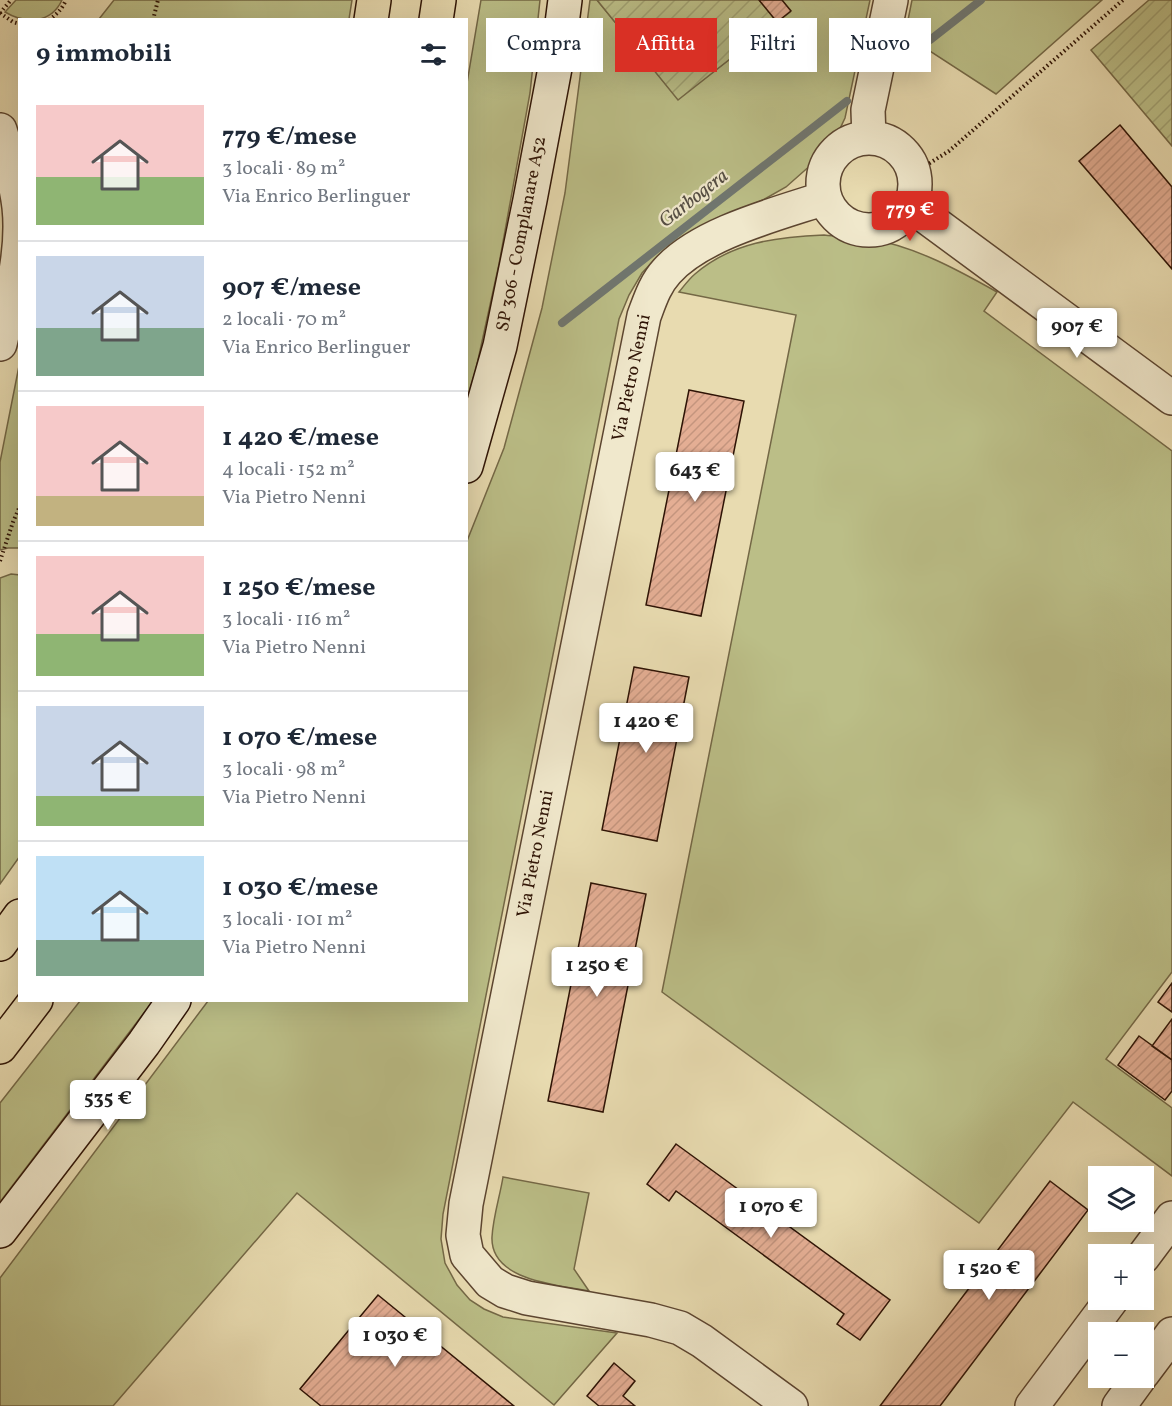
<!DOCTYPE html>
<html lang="it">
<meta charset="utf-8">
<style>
:root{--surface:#fff;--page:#f2f2f3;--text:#1f2937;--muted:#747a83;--line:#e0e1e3;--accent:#d93025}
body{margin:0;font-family:Vollkorn,serif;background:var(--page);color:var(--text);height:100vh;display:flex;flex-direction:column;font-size:22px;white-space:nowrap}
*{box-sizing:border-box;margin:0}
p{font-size:20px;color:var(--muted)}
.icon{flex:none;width:33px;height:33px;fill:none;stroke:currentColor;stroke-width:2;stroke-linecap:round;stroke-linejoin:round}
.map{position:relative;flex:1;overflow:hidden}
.details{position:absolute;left:18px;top:18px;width:450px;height:984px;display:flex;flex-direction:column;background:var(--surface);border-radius:0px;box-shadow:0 6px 24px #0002}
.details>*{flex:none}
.hud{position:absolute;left:486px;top:18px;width:570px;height:54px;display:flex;gap:12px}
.buttons{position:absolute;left:1088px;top:1166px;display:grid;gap:12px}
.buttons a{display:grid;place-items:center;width:66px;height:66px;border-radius:0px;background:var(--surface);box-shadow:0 6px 24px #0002;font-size:30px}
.price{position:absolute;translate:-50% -51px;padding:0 14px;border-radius:6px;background:#fff;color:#222;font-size:20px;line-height:39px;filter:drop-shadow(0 2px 3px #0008)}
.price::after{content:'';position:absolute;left:50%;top:36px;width:18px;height:14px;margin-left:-9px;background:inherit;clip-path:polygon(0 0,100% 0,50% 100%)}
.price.on{background:var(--accent);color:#fff}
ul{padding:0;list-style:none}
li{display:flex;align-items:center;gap:18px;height:150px;padding:0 18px}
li+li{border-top:2px solid var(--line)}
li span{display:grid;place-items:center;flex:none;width:168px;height:120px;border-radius:0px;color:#555}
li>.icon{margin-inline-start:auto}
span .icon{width:72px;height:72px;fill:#fffc;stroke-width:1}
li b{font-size:26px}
h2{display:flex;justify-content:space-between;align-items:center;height:72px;padding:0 18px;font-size:26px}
.tag{padding:0 21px;border-radius:0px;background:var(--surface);box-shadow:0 6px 24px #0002;font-size:21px;line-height:54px}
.tag.on{background:var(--accent);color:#fff}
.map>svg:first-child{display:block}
.green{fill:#bbbe87;stroke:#746846;stroke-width:1.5}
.garden{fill:url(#garden-furrows);stroke:#746846;stroke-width:1.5}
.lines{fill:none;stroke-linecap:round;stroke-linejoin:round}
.stream{stroke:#70766f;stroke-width:8}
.building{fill:url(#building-hatch);stroke:#2e1305;stroke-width:1.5}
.minor-casing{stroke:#5c4530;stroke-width:36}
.secondary-casing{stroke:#2e1305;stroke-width:36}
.motorway-casing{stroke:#2e1305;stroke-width:36}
.path{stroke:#2e1305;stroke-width:4;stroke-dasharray:1.5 3;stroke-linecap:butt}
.minor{stroke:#f0e8cc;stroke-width:33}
.secondary{stroke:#f0e8cc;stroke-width:33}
.motorway{stroke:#e8dbb0;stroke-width:33}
.labels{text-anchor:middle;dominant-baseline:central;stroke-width:4.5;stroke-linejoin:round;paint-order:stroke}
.street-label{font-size:18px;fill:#2e1305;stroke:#f0e8cc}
.water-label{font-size:20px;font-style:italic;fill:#544d43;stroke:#f0e8cc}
</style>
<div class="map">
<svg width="1172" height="1406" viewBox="0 0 1172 1406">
<defs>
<pattern id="garden-furrows" width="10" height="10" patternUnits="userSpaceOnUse" patternTransform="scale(1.5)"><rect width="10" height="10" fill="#bbbe87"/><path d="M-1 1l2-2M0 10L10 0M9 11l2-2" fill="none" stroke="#a1a273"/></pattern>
<pattern id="building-hatch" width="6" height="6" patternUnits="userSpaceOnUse" patternTransform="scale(1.5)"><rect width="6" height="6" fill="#e4ae94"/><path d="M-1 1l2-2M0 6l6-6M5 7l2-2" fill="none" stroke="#c4957e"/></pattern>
</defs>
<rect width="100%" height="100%" fill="#e8dbb0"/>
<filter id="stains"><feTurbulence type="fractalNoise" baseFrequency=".00333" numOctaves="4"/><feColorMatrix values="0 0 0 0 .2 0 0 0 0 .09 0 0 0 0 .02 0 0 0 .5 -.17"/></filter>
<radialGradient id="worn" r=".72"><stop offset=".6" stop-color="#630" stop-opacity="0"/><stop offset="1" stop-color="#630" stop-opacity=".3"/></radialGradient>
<path class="green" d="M16,0H62C51,24 25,24 5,12Z
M114,0H352L349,19H99Z
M481,0H540L530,93L499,264L476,369L467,400L466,89Z
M590,0H597L678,99L790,12L782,0H870L845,118L836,137L821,156L786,187L763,200L703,225L679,239L658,256L642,273L629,295L619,319L443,1214L441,1239L445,1263L457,1285L470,1300L484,1309L503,1317L617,1333L554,1405L297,1193L113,1406H0V1278L208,1001L466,1000L467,541L504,448L542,308L565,193Z
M912,0H1102L996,94L905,35Z
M824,235C840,237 856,236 871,239C916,247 958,270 997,292L984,311L1172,451V972L1106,1059L1172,1108V1176L1073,1102L979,1223L662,992L796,315L679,292C684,286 689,279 695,274C732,242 777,237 824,235Z
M19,366V548H8L0,550V462Z
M11,574L20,575V856L0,884V578Z
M80,1001H153L0,1202V1103Z
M503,1177L589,1193L574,1269L589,1291C559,1285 490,1281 492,1237C493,1217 500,1196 503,1177Z"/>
<path class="garden" d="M597,0H759L777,22L678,100Z
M1149,0H1172V146L1091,50Z"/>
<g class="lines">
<path class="stream" d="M930,40L981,0
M562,323L847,101"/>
</g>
<path class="building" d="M759,0H782L791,11L777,22Z
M1120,125L1172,187V269L1079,161Z
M689,390L744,401L701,616L646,605Z
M634,667L689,677L657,841L602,830Z
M591,883L646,894L603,1112L548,1101Z
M1172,983V1012L1158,1002Z
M1172,1019V1060L1152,1046Z
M1139,1036L1172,1060V1091L1165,1100L1118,1065Z
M676,1144L890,1300L860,1340L837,1324L844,1314L676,1191L669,1201L647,1184Z
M1050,1181L1088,1210L940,1406H880Z
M378,1295L514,1406H321L300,1389Z
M614,1363L635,1381L623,1396L635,1406H599L587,1396Z"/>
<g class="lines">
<defs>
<path id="minor" d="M0,130C8,155 16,181 19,207C24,253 10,299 0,344
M869,138L868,110L891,0
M823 184a46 46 0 1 1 92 0a46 46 0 1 1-92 0Z
M910,205L1172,398
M1143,1257L1172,1218
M1143,1373L1172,1334
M791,1406L702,1341L680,1328L651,1320L527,1298L505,1291L490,1282L467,1255L463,1235L466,1204L644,316C650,300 655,284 667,271C701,233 777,214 825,198
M1032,1406L1112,1299
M1119,1406L1140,1377"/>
<path id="secondary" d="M466,466L500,346L530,200L559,47L565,0
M0,1231L144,1043L174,1000"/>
<path id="motorway" d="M371,20L374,0
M436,20L439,0
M0,944L20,916
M0,1047L36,1000"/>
</defs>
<use href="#minor" class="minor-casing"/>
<use href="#secondary" class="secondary-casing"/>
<use href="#motorway" class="motorway-casing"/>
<path class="path" d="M0,13L13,22L20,24
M0,13L11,0
M49,20C57,14 62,9 66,0
M153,20L158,0
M914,173L949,151L1123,0
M0,561L13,522L20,506"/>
<use href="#minor" class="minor"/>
<use href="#secondary" class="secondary"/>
<use href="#motorway" class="motorway"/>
</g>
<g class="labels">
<g class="street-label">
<text transform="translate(522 234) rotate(-79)">SP 306 - Complanare A52</text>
<text transform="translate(632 378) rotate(-78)">Via Pietro Nenni</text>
<text transform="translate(536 854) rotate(-79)">Via Pietro Nenni</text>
</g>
<g class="water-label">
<text transform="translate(694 199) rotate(-38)">Garbogera</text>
</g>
</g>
<rect width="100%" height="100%" filter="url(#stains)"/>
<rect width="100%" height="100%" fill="url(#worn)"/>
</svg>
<div class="buttons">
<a><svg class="icon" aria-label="layers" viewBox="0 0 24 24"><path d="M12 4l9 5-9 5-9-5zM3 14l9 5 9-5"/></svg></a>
<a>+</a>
<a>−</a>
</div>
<b class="price on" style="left:910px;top:242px">779 €</b>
<b class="price" style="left:1077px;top:359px">907 €</b>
<b class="price" style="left:695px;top:503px">643 €</b>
<b class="price" style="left:646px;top:754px">1 420 €</b>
<b class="price" style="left:597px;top:998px">1 250 €</b>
<b class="price" style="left:108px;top:1131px">535 €</b>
<b class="price" style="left:771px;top:1239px">1 070 €</b>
<b class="price" style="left:989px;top:1301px">1 520 €</b>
<b class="price" style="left:395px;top:1368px">1 030 €</b>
<div class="hud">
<a class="tag">Compra</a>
<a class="tag on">Affitta</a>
<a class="tag">Filtri</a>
<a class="tag">Nuovo</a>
</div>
<section class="details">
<h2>9 immobili<svg class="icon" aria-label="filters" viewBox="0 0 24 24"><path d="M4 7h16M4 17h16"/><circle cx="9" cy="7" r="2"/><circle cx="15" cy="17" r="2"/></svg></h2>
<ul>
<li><span style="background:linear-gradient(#f6c9c9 60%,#8fb573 0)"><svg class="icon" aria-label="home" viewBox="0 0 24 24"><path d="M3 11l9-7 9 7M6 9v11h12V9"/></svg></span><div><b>779 €/mese</b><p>3 locali · 89 m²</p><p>Via Enrico Berlinguer</p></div></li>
<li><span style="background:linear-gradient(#c9d6e8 60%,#7fa58c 0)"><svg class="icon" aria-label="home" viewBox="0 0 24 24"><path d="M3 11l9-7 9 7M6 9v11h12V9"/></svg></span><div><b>907 €/mese</b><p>2 locali · 70 m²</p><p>Via Enrico Berlinguer</p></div></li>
<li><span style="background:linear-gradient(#f6c9c9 75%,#c2b280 0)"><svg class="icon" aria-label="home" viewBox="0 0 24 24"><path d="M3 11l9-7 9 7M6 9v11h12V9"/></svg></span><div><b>1 420 €/mese</b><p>4 locali · 152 m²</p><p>Via Pietro Nenni</p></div></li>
<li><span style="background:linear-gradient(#f6c9c9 65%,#8fb573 0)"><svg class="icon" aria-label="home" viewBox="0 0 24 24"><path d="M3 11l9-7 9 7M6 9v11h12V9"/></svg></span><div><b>1 250 €/mese</b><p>3 locali · 116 m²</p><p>Via Pietro Nenni</p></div></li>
<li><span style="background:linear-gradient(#c9d6e8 75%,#8fb573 0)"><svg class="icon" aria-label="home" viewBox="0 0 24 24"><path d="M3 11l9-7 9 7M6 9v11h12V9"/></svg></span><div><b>1 070 €/mese</b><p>3 locali · 98 m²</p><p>Via Pietro Nenni</p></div></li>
<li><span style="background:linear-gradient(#bfe0f5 70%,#7fa58c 0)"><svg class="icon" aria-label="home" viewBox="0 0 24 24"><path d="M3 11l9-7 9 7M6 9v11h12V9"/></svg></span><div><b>1 030 €/mese</b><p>3 locali · 101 m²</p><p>Via Pietro Nenni</p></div></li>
</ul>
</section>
</div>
